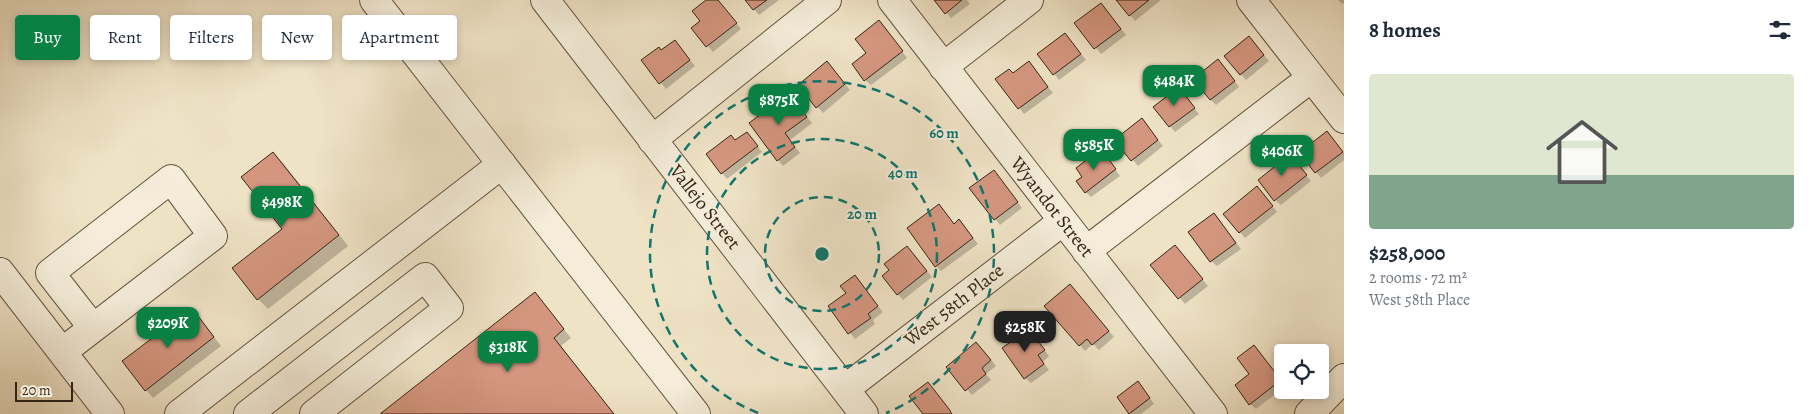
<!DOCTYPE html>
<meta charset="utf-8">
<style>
:root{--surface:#fff;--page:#f6f6f7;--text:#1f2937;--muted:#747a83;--accent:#0b8043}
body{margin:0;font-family:Alegreya,serif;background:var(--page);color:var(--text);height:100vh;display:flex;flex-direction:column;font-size:19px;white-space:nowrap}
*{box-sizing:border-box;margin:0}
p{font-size:16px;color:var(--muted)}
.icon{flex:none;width:28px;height:28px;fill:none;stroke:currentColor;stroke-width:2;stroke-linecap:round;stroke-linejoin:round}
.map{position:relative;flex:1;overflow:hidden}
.drawer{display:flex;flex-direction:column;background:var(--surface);width:475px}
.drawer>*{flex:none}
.top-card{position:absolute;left:15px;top:15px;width:475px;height:45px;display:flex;gap:10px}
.fabs{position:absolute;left:1274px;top:344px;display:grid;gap:10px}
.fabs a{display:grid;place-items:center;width:55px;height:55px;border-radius:5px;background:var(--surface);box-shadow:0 2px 8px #0003;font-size:25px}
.scale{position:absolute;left:15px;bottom:12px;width:58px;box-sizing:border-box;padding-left:5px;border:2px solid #352513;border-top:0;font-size:14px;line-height:18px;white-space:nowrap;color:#352513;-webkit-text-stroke:4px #f5edda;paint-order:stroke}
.price{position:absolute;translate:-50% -42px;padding:0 11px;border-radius:10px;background:var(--accent);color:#fff;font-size:16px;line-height:32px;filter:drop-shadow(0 1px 2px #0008)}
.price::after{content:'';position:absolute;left:50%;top:30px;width:15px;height:11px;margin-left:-8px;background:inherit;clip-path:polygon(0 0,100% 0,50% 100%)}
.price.current{background:#222;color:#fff}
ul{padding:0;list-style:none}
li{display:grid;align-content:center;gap:10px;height:265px;padding:0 25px}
li span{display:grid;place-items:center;height:155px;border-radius:5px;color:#555}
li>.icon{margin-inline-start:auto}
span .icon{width:90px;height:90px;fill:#fffc;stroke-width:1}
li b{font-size:21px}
h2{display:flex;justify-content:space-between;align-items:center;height:60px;padding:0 25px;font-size:21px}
.pill{padding:0 18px;border-radius:5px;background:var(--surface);box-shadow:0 2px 8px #0003;font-size:18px;line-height:45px}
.pill.current{background:var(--accent);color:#fff}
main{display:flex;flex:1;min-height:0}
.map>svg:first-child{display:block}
.shadow{fill:#0003}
.building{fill:#d4967f;stroke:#352513}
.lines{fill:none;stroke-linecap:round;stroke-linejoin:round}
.minor-casing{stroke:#645440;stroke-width:30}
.minor{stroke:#f5edda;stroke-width:28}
.ring{fill:none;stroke:#0f766e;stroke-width:2.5;stroke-dasharray:9 6}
.labels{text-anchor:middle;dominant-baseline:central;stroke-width:4;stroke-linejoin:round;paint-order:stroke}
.street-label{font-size:19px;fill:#352513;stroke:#f5edda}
.centre{fill:#0f766e;stroke:#f5edda;stroke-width:2.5}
.ring-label{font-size:15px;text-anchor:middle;font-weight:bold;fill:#0f766e;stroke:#f5edda;stroke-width:4;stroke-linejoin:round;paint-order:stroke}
</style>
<main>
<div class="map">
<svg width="1344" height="414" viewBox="0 0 1344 414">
<rect width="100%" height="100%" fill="#efe3c6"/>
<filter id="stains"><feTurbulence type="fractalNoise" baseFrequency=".004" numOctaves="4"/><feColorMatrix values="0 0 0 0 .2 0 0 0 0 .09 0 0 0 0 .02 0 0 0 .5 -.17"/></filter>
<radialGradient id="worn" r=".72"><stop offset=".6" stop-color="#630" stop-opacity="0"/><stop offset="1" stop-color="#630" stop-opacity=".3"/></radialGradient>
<path class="shadow" d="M708,0H718L741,29L713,52L693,28L702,21Z
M746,0H779L759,15Z
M936,0H967L970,4L951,18Z
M1117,0H1161L1135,21Z
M1338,0H1344V3L1342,4Z
M1101,4L1126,35L1101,54L1076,24Z
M884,27L907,58L871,85L865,80L868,54Z
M1065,34L1086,60L1059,80L1039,54Z
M1254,43L1269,61L1246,80L1241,74Z
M680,47L695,66L666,89L643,60L662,52Z
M1029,63L1053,93L1024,114L997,79L1013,74Z
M1224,66L1239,87L1216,105L1210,99Z
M832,68L850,90L823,113L799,85Z
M789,95L812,123L790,140L800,153L783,166L778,160Z
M1184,95L1199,114L1175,132L1155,107Z
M1147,126L1163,146L1138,166L1116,140Z
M1332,138L1344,153V160L1321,178L1301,153Z
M752,139L762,152L727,179L722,173L735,142Z
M273,154L283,163L348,246L268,309L258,299L283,229Z
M1106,156L1120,176L1091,197L1086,192L1084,177Z
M1290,156L1311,181L1281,205L1275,200Z
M994,171L1022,208L1000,225L971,188Z
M1262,193L1277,212L1245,238L1225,214Z
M939,205L955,225L965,227L978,244L941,271L936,266Z
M1214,214L1241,249L1217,266L1211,261Z
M907,247L932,277L903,300L883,277L891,270Z
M1180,252L1208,286L1185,304L1152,265Z
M855,277L883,312L873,320L875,324L855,339L829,307L847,293Z
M1075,291L1114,337L1099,350L1093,344L1085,351L1046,306Z
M535,294L571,338L561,346L614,414H382Z
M192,309L221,346L153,398L146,390Z
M1029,330L1049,356L1043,362L1049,370L1031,383L1025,378Z
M982,349L996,366L986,374L991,380L972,395L948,367Z
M1259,352L1282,383V389L1256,409L1250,404L1251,374Z
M1143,388L1154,404L1141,414H1131L1118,397Z"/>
<path class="building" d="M706,0H718L737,23L706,47L691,28L700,21L692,11Z
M745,0H767L753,10Z
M934,0H962L945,14Z
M1116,0H1149L1129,16Z
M1101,3L1121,29L1094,49L1074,23Z
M879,20L903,51L864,81L852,64L866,53L855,39Z
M1065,33L1081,54L1053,75L1037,54Z
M1249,36L1264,55L1240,75L1224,56Z
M675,40L690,60L659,84L641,60L659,47L661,50Z
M1218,59L1235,81L1210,100L1193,79Z
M827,61L845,84L816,108L798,85Z
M1029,61L1048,87L1018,109L995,79L1009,69L1013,73Z
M1179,87L1195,108L1169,127L1153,107Z
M789,93L807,117L785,133L795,147L777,161L749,123Z
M1142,118L1158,140L1131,161L1114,140Z
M1327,131L1343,152L1315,173L1299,153Z
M747,132L758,146L721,174L706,154L731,135L735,140Z
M1101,149L1116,169L1085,193L1076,181L1082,177L1076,168Z
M273,152L339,235L257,300L232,268L282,229L241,177Z
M1290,154L1307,175L1274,201L1258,180Z
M994,170L1018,202L994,220L969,188Z
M1257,186L1273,206L1239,233L1223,214Z
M939,204L954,224L959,219L973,238L935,267L907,228Z
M1214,213L1236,243L1210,262L1188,232Z
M1175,245L1203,279L1178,299L1150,265Z
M907,246L927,271L897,295L882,276L889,270L884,264Z
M855,275L878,306L868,314L871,318L848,334L828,306L846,293L840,286Z
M1070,284L1109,331L1092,345L1087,339L1079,346L1044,306Z
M535,292L564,329L554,338L614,414H380Z
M192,308L214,337L145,391L122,361Z
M1029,329L1045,350L1038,355L1044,364L1024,379L1002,348Z
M976,342L991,360L982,368L986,374L965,391L946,367Z
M1254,345L1281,380L1249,405L1235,385L1249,374L1237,358Z
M1138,381L1150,398L1129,414L1117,397Z
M928,382L949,409L952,414H923L909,396Z"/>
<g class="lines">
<defs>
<path id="minor" d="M374,0L696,414
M545,0L864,414
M892,0L1213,414
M1251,0L1344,119
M943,67L1029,0
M652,140L827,0
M1086,251L1311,78
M0,272L110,414
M62,352L213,236L171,179L50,273L93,328
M845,389L1063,221
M179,414L502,164
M248,414L425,277L449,308L314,414
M1309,414L1344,378"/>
</defs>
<use href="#minor" class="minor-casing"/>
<use href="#minor" class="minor"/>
</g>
<g class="ring">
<circle cx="822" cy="254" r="57"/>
<circle cx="822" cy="254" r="115"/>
<path d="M758 413A172 172 0 1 1 886 413"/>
</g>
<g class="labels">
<g class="street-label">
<text transform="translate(705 207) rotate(52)">Vallejo Street</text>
<text transform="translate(1052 207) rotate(52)">Wyandot Street</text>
<text transform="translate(954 305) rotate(-38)">West 58th Place</text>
</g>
</g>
<circle cx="822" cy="254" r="8" class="centre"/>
<g class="ring-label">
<text x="944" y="138">60 m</text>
<text x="903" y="178">40 m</text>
<text x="862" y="219">20 m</text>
</g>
<rect width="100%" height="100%" filter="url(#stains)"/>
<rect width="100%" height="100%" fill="url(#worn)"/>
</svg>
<div class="fabs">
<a><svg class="icon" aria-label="locate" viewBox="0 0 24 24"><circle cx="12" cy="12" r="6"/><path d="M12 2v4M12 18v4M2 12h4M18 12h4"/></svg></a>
</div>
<div class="scale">20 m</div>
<b class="price" style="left:1174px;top:107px">$484K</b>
<b class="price" style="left:779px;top:126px">$875K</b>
<b class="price" style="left:1094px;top:171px">$585K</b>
<b class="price" style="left:1282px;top:177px">$406K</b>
<b class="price" style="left:282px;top:228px">$498K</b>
<b class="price" style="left:168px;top:349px">$209K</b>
<b class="price current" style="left:1025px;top:353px">$258K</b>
<b class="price" style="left:508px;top:373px">$318K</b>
<div class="top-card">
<a class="pill current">Buy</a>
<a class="pill">Rent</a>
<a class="pill">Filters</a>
<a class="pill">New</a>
<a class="pill">Apartment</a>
</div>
</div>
<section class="drawer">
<h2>8 homes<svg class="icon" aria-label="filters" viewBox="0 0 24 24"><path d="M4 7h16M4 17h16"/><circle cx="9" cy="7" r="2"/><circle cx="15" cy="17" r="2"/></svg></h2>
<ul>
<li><span style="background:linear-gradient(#dfe7d0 65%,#7fa58c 0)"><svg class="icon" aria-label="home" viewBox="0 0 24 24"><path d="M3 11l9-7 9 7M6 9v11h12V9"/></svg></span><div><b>$258,000</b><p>2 rooms · 72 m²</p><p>West 58th Place</p></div></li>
</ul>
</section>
</main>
